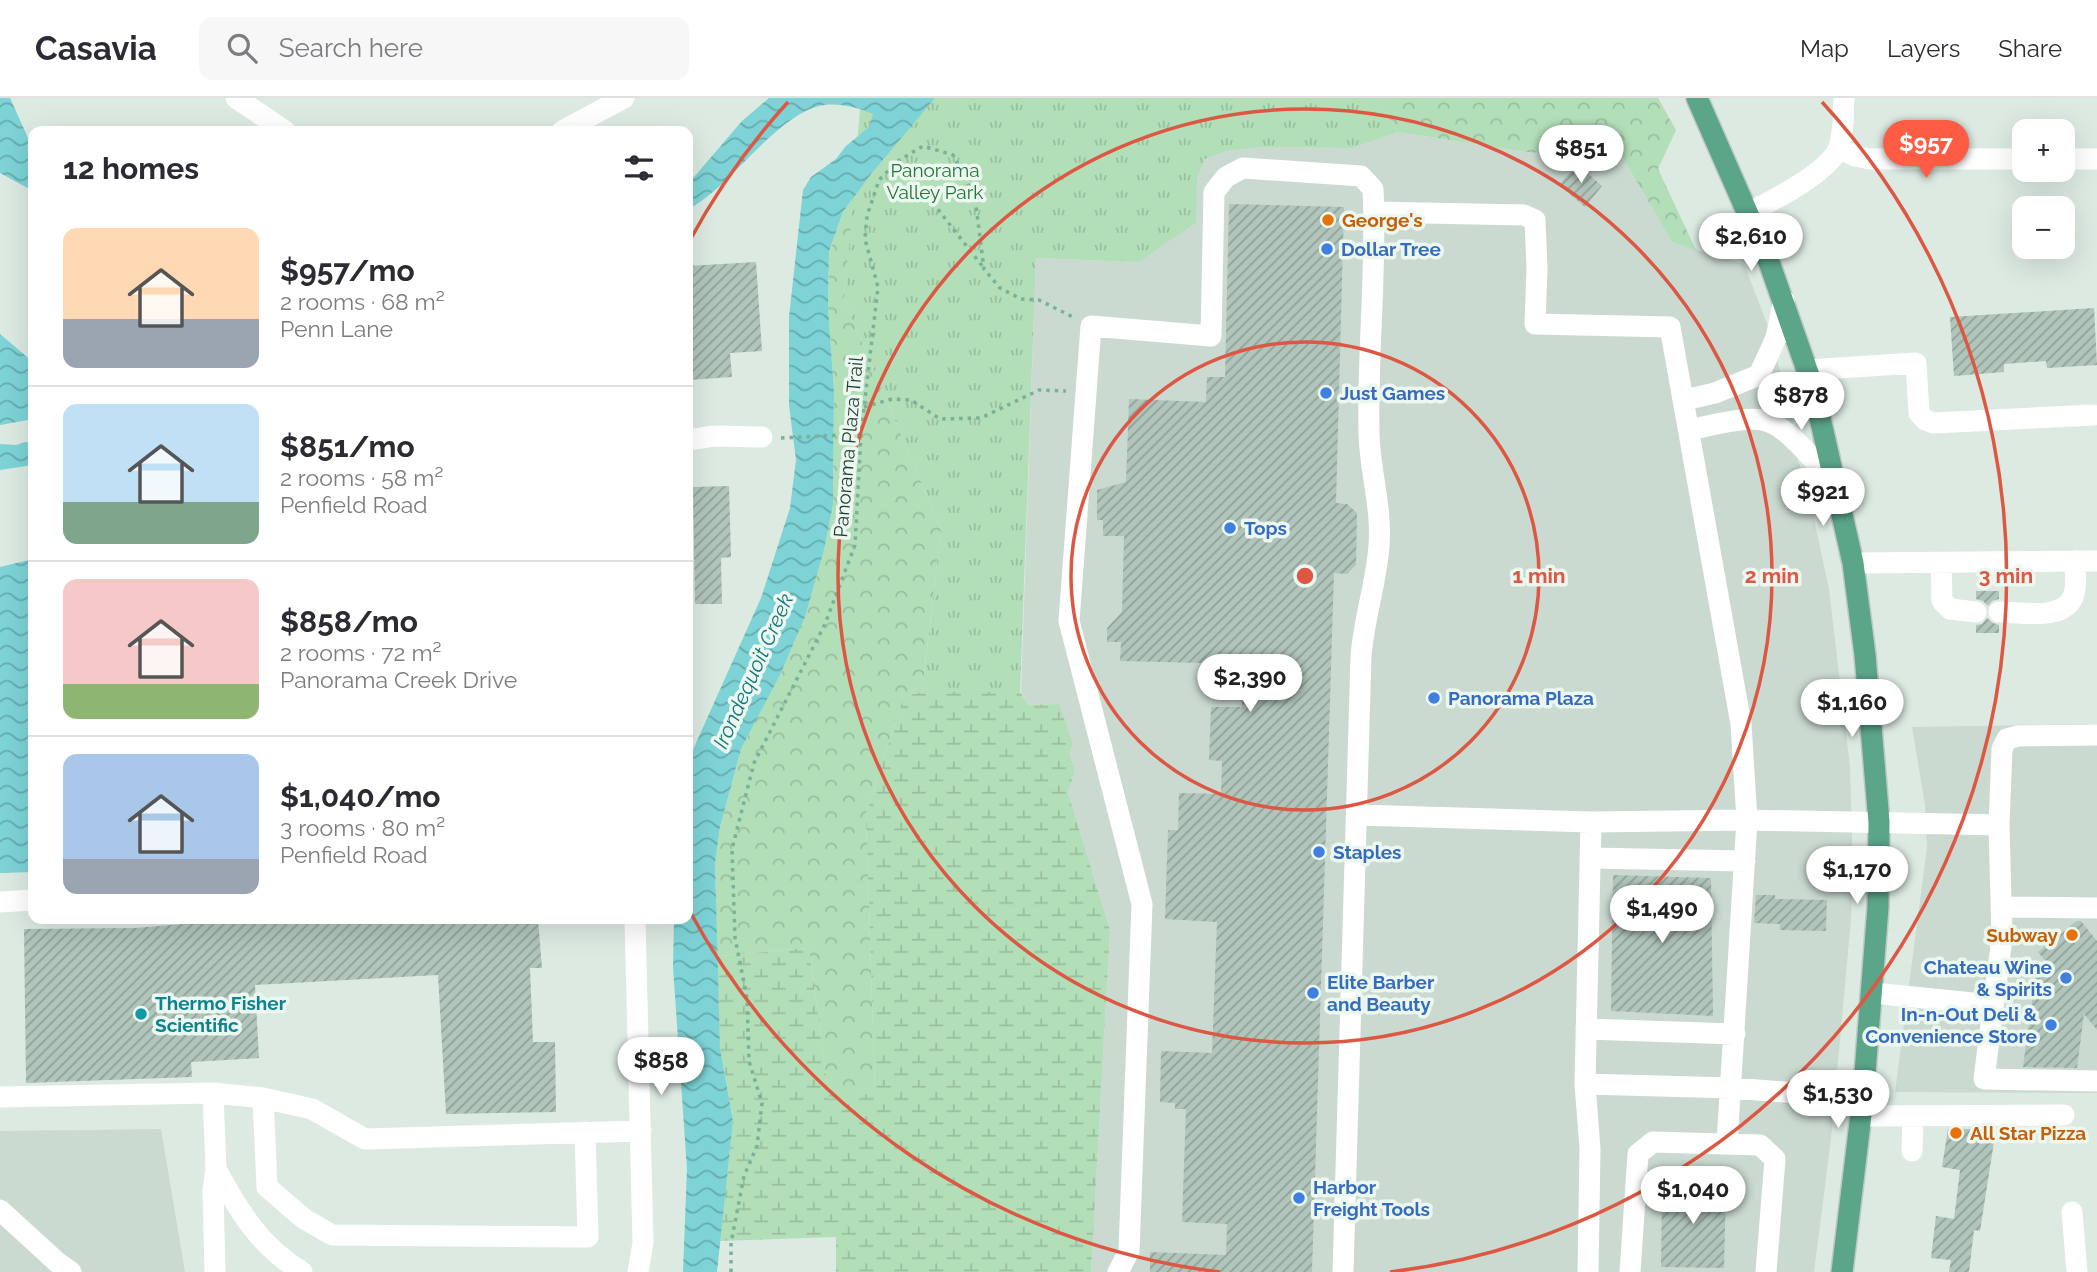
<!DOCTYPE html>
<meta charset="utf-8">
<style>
:root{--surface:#fff;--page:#f7f7f7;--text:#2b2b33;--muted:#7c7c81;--line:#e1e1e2;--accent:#ff5c45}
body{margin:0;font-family:Raleway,sans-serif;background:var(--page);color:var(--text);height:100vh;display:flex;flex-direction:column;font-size:26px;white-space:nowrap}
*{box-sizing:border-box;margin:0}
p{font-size:23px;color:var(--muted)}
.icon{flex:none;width:38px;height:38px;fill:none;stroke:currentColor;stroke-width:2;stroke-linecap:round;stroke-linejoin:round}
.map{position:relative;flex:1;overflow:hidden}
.sheet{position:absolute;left:28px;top:28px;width:665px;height:798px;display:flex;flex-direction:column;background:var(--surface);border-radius:14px;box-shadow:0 7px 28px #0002}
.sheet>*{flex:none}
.fabs{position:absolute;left:2012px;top:21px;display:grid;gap:14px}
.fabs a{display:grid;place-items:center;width:63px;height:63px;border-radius:14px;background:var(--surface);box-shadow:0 7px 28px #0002;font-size:35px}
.price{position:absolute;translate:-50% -60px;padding:0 16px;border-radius:24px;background:#fff;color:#222;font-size:23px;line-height:46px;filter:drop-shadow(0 2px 4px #0008)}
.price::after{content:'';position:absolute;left:50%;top:42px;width:21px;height:16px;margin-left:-10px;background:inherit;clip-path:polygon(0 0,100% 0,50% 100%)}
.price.on{background:var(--accent);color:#fff}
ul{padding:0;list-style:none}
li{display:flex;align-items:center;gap:21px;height:175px;padding:0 35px}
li+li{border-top:2px solid var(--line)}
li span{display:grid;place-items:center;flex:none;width:196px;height:140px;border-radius:14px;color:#555}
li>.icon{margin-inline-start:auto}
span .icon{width:84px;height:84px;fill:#fffc;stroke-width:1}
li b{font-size:30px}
h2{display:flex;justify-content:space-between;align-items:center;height:84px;padding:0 35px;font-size:30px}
header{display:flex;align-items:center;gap:42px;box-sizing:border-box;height:98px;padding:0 35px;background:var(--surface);border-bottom:2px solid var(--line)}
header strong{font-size:33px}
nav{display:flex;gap:38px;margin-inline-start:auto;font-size:24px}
.search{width:490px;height:63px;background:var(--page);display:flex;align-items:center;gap:18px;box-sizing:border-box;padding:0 24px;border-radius:14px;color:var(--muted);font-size:26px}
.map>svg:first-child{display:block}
.built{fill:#cadad1}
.grass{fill:url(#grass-tufts)}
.forest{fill:url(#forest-crowns)}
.wetland{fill:url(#wetland-marsh)}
.water{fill:url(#water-waves)}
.building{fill:url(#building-hatch)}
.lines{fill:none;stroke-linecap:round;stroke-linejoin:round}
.major-casing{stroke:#c0c8c5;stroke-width:24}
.path{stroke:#79b199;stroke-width:3.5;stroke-dasharray:3.5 5;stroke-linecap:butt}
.minor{stroke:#fff;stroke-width:21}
.major{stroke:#5ba589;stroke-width:21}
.ring{fill:none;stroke:#dd5742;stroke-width:3.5}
.food-dot{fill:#e8710a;stroke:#ecf7f0;stroke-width:2.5}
.shop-dot{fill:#3f7fe0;stroke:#ecf7f0;stroke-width:2.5}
.culture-dot{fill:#0f9aa8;stroke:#ecf7f0;stroke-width:2.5}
.labels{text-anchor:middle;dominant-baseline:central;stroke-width:7;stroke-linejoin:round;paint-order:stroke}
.park-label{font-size:19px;fill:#237539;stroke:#ecf7f0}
.food-label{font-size:19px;font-weight:bold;fill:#c56008;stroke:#ecf7f0;text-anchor:start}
.shop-label{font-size:19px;font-weight:bold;fill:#366cbe;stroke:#ecf7f0;text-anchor:start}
.street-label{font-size:19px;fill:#1d3b2f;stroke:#ecf7f0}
.culture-label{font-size:19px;font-weight:bold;fill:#0d838f;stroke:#ecf7f0;text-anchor:start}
.water-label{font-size:21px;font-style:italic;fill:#12777c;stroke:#ecf7f0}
.centre{fill:#dd5742;stroke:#ecf7f0;stroke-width:3.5}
.ring-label{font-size:21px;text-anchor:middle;font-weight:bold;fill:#dd5742;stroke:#ecf7f0;stroke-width:7;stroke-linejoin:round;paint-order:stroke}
</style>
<header>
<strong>Casavia</strong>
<div class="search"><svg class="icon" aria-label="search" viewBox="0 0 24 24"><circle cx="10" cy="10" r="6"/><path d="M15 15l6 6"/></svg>Search here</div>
<nav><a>Map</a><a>Layers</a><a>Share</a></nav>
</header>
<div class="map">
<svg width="2097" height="1174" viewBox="0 0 2097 1174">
<defs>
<pattern id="grass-tufts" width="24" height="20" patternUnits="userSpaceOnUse" patternTransform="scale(1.75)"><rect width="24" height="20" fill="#b2deb8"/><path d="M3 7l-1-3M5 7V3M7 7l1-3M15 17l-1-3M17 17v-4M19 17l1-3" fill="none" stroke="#99bf9e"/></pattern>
<pattern id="forest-crowns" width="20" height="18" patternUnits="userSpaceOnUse" patternTransform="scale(1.75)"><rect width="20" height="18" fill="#b2deb8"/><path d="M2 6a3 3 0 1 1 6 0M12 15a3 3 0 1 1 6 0" fill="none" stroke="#99bf9e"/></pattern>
<pattern id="wetland-marsh" width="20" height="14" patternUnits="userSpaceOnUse" patternTransform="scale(1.75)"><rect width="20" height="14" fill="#b2deb8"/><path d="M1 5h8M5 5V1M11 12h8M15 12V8" fill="none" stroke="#99bf9e"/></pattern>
<pattern id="water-waves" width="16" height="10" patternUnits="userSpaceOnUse" patternTransform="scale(1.75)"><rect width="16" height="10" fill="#7dd3d6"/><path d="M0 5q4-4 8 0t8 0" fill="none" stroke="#66acae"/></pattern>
<pattern id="building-hatch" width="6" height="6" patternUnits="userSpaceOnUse" patternTransform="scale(1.75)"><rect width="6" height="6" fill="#b1c5bb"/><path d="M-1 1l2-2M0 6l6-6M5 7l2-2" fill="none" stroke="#8fa198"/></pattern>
</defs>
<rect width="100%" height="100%" fill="#dceae2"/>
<path class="built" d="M1398,34L1533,55L1609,36L1672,144L1744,166L1769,231L1792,319L1797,359L1808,393L1829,491L1850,669L1853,777L1851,821L1831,1041L1814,1174H1091L1110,832L1068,695L1075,672L1069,656L1059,606L1029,607L1021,594L1036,160L1139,164L1196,125V79L1205,61L1227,53L1263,49L1353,50Z
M2097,626V995L1895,994L1927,749L1925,707L1912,629Z
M161,1031L185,1174H0V1033Z"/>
<path class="grass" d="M861,0H1375L1398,34L1353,50L1263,49L1227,53L1205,61L1197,79L1196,125L1139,164L1036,160L1020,594H922L941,431L844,202Z"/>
<path class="forest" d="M1375,0H1658L1676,32L1658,71L1696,152L1672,144L1609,36L1533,55L1398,34Z
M853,101L844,202L941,431L922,594L904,598L866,716L875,996L829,1002L809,850L717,858L715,765L720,729L741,651L780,577L805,519L824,452L833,407L834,293L828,209L829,155L843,114Z"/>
<path class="wetland" d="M922,594H1020L1029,607L1059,606L1073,646L1069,656L1075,672L1068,695L1110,832L1091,1174H836V1139L720,1143L733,1023L720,950L717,858L809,850L829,1001L875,996L866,716L904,598Z"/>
<path class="water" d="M0,0H10L33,51V93L0,75Z
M769,0H935L871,76L843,114L829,154L828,209L834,293L833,407L824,452L805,519L780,577L741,651L720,729L715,765L720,950L733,1023L717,1174H683L687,1071L673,869L674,821H688V672L692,654L761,500L790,410L796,362L789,307V219L803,92L811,79L836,61L846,48L869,29L873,16C859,10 841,5 825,7C787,11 743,69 714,93C706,100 697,106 688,112V82L694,79L742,23Z
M0,236L33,264V324L28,322L0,327Z
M26,344L33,346V367L0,372V346L16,347Z
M33,461V774L0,775V469Z"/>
<path class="building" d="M1577,66L1602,88L1585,109L1559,87Z
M1229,106L1344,109L1336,405L1347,406L1357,415L1356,467L1347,476L1334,475L1312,1174H1150V1154L1226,1157L1227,1126L1182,1124L1186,1011H1175V1005L1160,1004L1161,953L1212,955L1217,824L1165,821L1168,732H1178L1179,695L1221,696L1222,663L1209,662L1211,609H1242L1243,566L1120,563L1121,544H1107V530L1122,514L1124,438H1103V422H1097V392L1126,384L1129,301L1206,304L1207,279H1225Z
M756,164L762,253L730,255L732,279L689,282L688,168Z
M2094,210L2097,267L2047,270L2046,263L2004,266V274L1954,278L1950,219Z
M729,388L731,459L721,460L722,506H695L693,389Z
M1976,493H1999V501L1992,503L1988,508L1983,503L1976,501Z
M1987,520L1993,525L1999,527V535H1976V527L1982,526Z
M1613,777L1711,780L1713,918L1611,913Z
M1756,797H1775V801L1827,802L1826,833L1780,832V826L1754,825Z
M241,821H538L542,870H530L533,944H555L556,1014L446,1016L438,877L255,887L259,960L191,964L192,979L26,985L24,831L135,830Z
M2077,823H2081L2097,843V932L2084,916L2077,970L2023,969L2036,874L2047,865L2038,854Z
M1948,1031H1996L1980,1133L1974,1132L1969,1174H1949L1951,1162L1931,1160L1936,1118L1954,1121L1960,1072L1942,1069Z
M1662,1085L1726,1087L1724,1170L1661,1169Z"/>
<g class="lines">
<defs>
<path id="major" d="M1697,0L1769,164L1813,289L1853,465L1865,557L1879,724L1878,809L1863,1000L1842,1174"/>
</defs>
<use href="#major" class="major-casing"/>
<path class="path" d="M925,101L933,105L983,169
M864,309L892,301L911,302L940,321L981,320L1039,292L1066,293
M781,340L861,336
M731,1174V1145L744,1078L757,1048L762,1005L749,963L747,900L735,840L732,751L754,665L825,526L855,447L861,336L878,189L865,141L867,118L879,82L898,63L923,48L953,57L975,100L984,171L1000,190L1021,201L1039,202L1073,219"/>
<path class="minor" d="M236,0L285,33
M562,33L624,0
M1839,51L1855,58L1870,61H2025
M2063,61H2097
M1374,114L1524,117L1535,122L1537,170L1535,226L1670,229L1741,626L1747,722L1727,1045
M1748,115C1772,103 1830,74 1839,49C1844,34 1843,15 1844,0
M1807,272L1916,265L1919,315L1925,322L1934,325L2093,317
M1684,302L1715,295L1759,277L1776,240L1784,202
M1690,332C1708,328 1748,317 1766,323C1790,330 1817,367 1834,385
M688,342L714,338L762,339
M1853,465L2097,463
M1941,465L1942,503L1950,511L1976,514
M1999,514C2021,514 2066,524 2074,496C2077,486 2075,473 2075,463
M2097,637L2018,638L2007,641L2002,651L1999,727L2002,840L1984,981L2097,983
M1357,717L1591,724L1747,722L1999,727
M1590,760L1745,763
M0,804L33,802
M2002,809L2097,810
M635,821L643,1145L638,1174
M1873,895L1993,907
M1586,931L1735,936
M1585,986L1732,990L1863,1000
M213,995L263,1000L312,1011L365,1041L641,1033
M0,999L213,995L216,1071L213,1092L215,1174
M263,1000L267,1089L303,1120L332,1137L588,1139L585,1034
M1861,1018L2064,1017
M1912,1053L1913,1018
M216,1071C240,1115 259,1147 302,1174
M0,1112L58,1165L71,1174
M2072,1114L2077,1174
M1118,1174L1129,1153L1142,806L1069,523L1091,228L1211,238L1214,94L1226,79L1243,70L1361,78L1373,91C1377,173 1367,255 1369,336C1370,374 1382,409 1379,448C1376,486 1364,521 1361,558L1343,1174
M1588,1174L1590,1051L1585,986L1591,724
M1630,1174L1638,1056L1653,1044L1760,1047L1775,1061L1766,1174"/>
<use href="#major" class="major"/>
</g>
<g class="ring">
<circle cx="1305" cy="478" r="234"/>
<circle cx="1305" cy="478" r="467"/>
<path d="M1220 1174A701 701 0 0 1 689 812M689 144A701 701 0 0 1 788 4M1822 4A701 701 0 0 1 1390 1174"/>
</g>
<g class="food-dot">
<circle cx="1328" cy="122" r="7"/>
<circle cx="2072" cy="837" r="7"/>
<circle cx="1956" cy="1035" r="7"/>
</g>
<g class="shop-dot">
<circle cx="1327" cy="151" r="7"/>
<circle cx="1326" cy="295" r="7"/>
<circle cx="1230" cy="430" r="7"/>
<circle cx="1434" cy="600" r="7"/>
<circle cx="1319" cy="754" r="7"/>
<circle cx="2066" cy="880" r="7"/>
<circle cx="1313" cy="895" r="7"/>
<circle cx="2051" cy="927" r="7"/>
<circle cx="1299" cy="1100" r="7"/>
</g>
<circle class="culture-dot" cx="141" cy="916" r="7"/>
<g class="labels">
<g class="park-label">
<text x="935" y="72">Panorama<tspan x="935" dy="22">Valley Park</tspan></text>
</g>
<g class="food-label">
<text x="1342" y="122">George's</text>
<text x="2058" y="837" text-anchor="end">Subway</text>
<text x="1970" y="1035">All Star Pizza</text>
</g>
<g class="shop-label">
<text x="1341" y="151">Dollar Tree</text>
<text x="1340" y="295">Just Games</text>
<text x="1244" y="430">Tops</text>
<text x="1448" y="600">Panorama Plaza</text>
<text x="1333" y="754">Staples</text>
<text x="2052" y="869" text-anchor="end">Chateau Wine<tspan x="2052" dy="22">&amp; Spirits</tspan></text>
<text x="1327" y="884">Elite Barber<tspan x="1327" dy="22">and Beauty</tspan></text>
<text x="2037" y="916" text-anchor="end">In-n-Out Deli &amp;<tspan x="2037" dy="22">Convenience Store</tspan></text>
<text x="1313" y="1089">Harbor<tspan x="1313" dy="22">Freight Tools</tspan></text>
</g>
<g class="street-label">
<text transform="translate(848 349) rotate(-85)">Panorama Plaza Trail</text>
</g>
<g class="culture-label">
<text x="155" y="905">Thermo Fisher<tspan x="155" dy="22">Scientific</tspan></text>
</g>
<g class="water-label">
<text transform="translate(753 573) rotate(-66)">Irondequoit Creek</text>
</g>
</g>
<circle cx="1305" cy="478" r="10" class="centre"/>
<g class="ring-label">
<text x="1539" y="485">1 min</text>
<text x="1772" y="485">2 min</text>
<text x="2006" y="485">3 min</text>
</g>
</svg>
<div class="fabs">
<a>+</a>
<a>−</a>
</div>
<b class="price on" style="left:1926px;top:82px">$957</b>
<b class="price" style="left:1581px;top:87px">$851</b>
<b class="price" style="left:1751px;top:175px">$2,610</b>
<b class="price" style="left:1801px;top:334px">$878</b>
<b class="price" style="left:1823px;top:430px">$921</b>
<b class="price" style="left:1250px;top:616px">$2,390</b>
<b class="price" style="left:1852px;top:641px">$1,160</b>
<b class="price" style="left:1857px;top:808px">$1,170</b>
<b class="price" style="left:1662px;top:847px">$1,490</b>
<b class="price" style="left:661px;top:999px">$858</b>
<b class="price" style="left:1838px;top:1032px">$1,530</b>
<b class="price" style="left:1693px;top:1128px">$1,040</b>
<section class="sheet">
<h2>12 homes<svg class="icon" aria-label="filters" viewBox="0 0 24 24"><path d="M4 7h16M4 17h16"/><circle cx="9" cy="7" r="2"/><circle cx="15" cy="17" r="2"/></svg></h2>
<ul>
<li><span style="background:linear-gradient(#ffd9b3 65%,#9aa5b1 0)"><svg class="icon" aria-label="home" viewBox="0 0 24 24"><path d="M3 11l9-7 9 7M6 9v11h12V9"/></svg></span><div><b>$957/mo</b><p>2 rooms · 68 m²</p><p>Penn Lane</p></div></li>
<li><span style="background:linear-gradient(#bfe0f5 70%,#7fa58c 0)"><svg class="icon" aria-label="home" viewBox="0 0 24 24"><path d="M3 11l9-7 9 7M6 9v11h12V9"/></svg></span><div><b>$851/mo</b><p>2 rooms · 58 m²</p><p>Penfield Road</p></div></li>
<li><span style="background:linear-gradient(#f6c9c9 75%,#8fb573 0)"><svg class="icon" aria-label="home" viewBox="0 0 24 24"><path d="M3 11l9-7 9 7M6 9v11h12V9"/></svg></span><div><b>$858/mo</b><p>2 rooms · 72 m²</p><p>Panorama Creek Drive</p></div></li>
<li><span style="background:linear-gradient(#a9c7e8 75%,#9aa5b1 0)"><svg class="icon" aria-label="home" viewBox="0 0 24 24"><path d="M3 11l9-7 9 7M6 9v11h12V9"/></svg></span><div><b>$1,040/mo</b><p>3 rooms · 80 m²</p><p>Penfield Road</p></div></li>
</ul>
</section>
</div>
